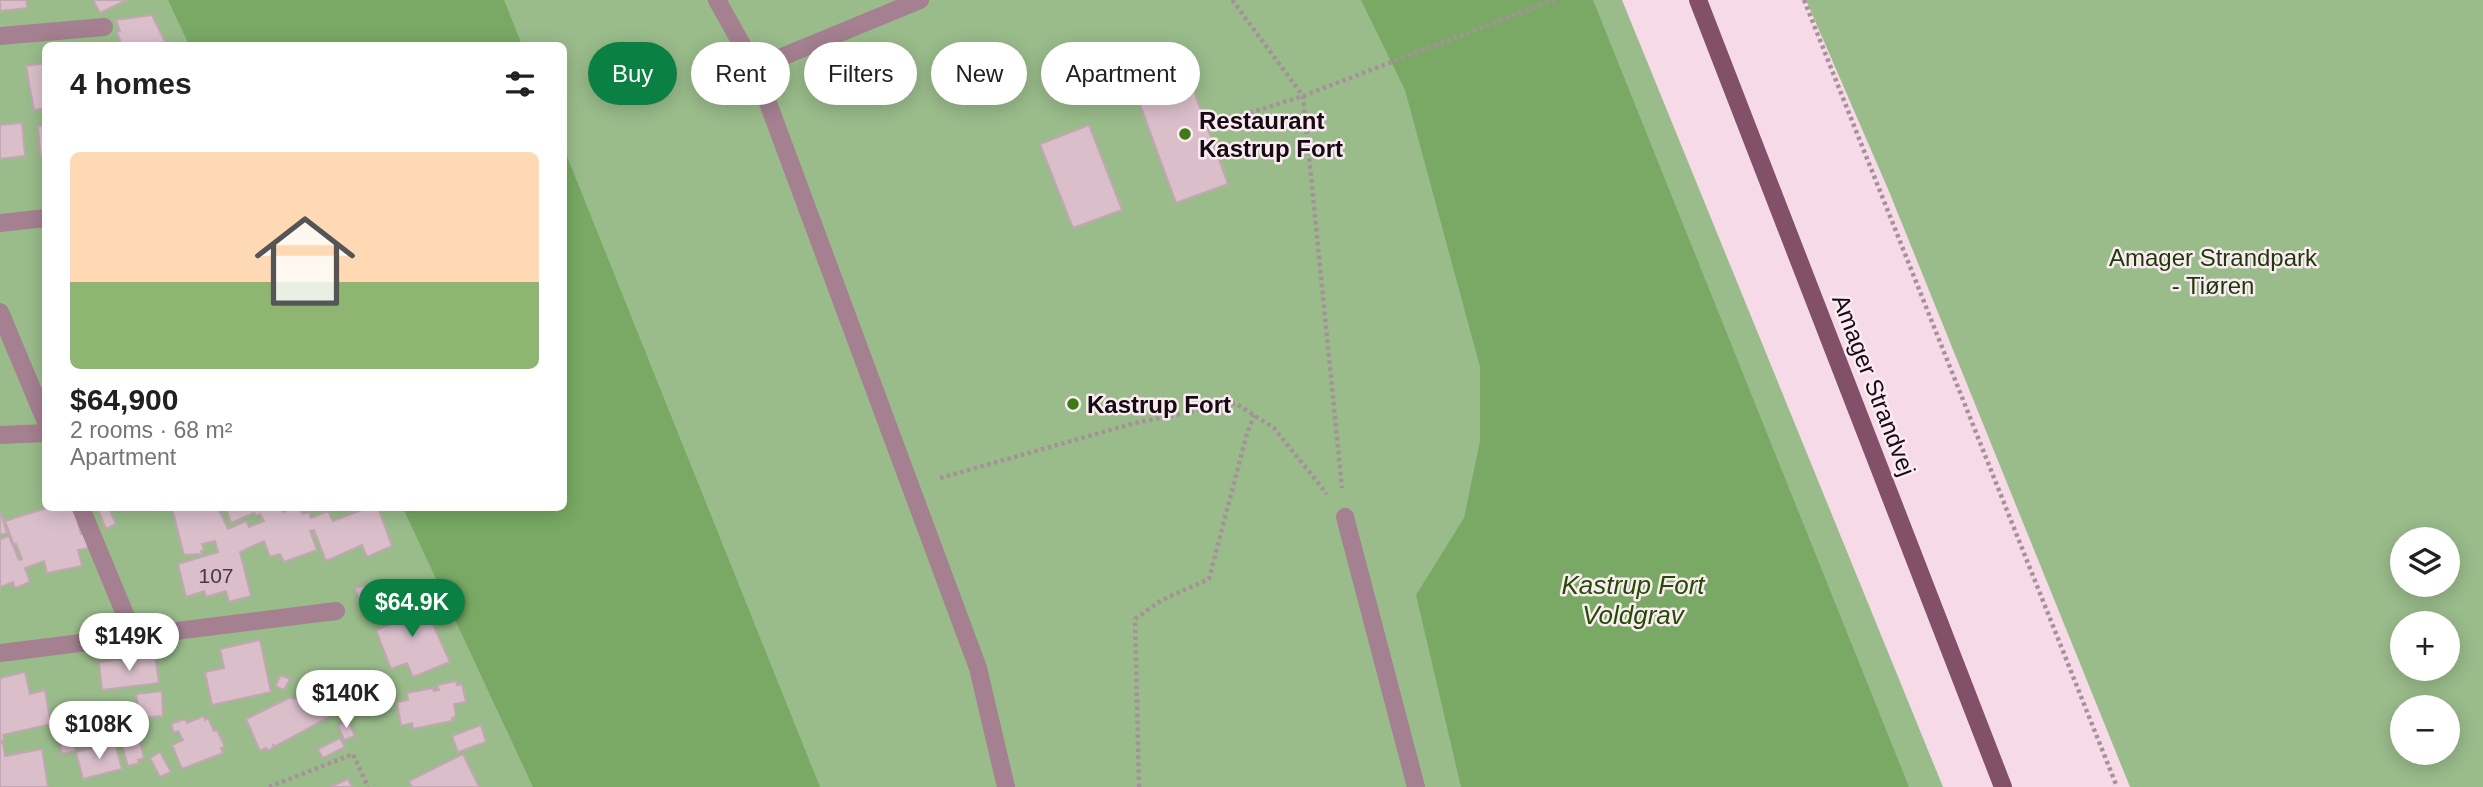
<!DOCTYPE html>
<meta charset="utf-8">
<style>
:root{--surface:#fff;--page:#f6f6f6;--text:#202124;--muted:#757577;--line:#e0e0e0;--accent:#0b8043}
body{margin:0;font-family:Arial,sans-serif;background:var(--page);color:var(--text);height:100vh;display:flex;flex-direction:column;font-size:26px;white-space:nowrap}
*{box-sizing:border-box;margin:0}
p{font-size:23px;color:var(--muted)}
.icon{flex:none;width:38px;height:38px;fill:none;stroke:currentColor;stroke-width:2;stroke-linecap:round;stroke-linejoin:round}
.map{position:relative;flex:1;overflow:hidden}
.sheet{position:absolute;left:42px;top:42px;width:525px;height:469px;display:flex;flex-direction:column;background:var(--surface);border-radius:10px;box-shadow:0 4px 18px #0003}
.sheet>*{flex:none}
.banner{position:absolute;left:588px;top:42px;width:665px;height:63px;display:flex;gap:14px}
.tools{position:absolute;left:2390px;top:527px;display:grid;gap:14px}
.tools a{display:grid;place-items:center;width:70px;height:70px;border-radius:50%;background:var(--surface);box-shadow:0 4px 18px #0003;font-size:35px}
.price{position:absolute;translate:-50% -60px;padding:0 16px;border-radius:24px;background:#fff;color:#222;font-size:23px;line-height:46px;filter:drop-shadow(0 2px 4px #0008)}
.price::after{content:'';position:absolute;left:50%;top:42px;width:21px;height:16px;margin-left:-10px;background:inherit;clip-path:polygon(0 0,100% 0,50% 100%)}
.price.active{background:var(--accent);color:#fff}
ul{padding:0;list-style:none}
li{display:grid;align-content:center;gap:14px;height:371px;padding:0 28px}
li+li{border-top:2px solid var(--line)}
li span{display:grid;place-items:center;height:217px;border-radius:10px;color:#555}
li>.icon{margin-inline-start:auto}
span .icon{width:126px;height:126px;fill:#fffc;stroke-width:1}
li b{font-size:30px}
h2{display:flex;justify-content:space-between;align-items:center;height:84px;padding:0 28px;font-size:30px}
.pill{padding:0 24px;border-radius:32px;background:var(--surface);box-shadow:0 4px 18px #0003;font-size:24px;line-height:63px}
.pill.active{background:var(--accent);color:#fff}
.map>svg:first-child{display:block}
.green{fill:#9abc8b;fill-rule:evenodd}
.water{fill:#79a964}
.building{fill:#dabfcb;stroke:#c2a7b3;stroke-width:2}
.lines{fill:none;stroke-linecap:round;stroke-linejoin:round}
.path{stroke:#a6919b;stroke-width:4.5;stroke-dasharray:3.5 3.5;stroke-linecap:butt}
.lane{stroke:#a48090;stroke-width:18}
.secondary{stroke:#825069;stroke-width:18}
.poi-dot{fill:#3d7b17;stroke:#fcebf2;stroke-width:2.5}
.labels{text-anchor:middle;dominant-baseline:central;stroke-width:5;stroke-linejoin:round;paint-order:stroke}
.number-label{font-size:21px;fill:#463940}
.poi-label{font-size:24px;font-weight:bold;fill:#150c11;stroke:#fcebf2;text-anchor:start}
.park-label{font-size:24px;fill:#1b3a08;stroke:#fcebf2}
.street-label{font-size:24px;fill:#150c11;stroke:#fcebf2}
.water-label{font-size:26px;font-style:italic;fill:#204d00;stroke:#fcebf2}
</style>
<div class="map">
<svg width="2483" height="787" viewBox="0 0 2483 787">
<rect width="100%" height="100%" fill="#f6dae7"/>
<path class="green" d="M0,0H1622L1943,787H0ZM46,46H564V508H46Z
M1806,0H2483V787H2130L1888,189ZM2403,539H2448V584H2403ZM2448,623V668H2403V623ZM2448,707V752H2403V707Z"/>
<path class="water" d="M168,0H504L522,45H189Z
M1361,0H1593L1909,787H1461L1416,595L1464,518L1480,441V367L1405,90Z
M564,149L820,787H533L403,508H564Z"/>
<path class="building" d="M0,0H26L27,8L0,11Z
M93,0H127L100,13Z
M152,15L167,46H122L117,32L120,31L116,20Z
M1177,45L1228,184L1176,203L1125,63Z
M46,63V108L34,110L26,66Z
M22,123L25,156L0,159V125Z
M1089,125L1122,210L1073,228L1040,144Z
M38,126H46V172L40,153Z
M47,508H74L81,534L84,533L89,548L78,550L82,566L47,573L44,561L25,568L30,582L15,588L13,582L0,587V539L9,536L19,560L22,559L16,544L14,545L5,521Z
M103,508H109L116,524L106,529L98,509Z
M172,508H218L228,529L246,521L249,527L264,521L260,514L256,516L254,513L231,523L226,508H281L283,512L288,510L287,508H298L303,514L309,512L311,518L328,511L333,521L367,508H378L392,546L367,557L362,545L326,561L314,530L310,531L317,550L284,562L280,554L270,557L264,541L240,552L251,596L229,602L226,591L206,597L204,591L186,597L178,564L218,552L215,541L202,544L204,550L201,551L202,554L184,555Z
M0,511L7,533L0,535Z
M374,583L378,596L360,602L355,588Z
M421,598L450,662L413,677L407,663L391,669L376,630L391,624L386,611Z
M260,640L271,692L212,705L205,672L224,668L220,649Z
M155,655L159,683L102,690L99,662Z
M25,672L30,694L45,690L51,724L3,735L4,740L0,741V678Z
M281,675L290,679L284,690L275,686Z
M456,681L457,685L462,684L466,702L454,704L456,716L452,718V721L413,729L412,723L401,726L397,702L408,700L407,693L433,688L434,691L439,690L437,685Z
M162,691L163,716L140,718L136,694Z
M325,693L333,715L276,746L273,745L274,747L267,751L266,748L260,751L246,719L291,697L293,699Z
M358,699L366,702L368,709L363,715L355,714L352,706Z
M204,716L205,720L208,718L214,731L217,730L225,747L221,748L223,753L182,769L172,745L183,740L178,731L174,733L171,724L185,719L187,723Z
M348,720L355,736L344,740L338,725Z
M481,725L486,742L458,752L452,736Z
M73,737L76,751L62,754L59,740Z
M134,738L135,743L140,742L144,758L138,760L139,763L128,766L121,742Z
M340,738L345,747L323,758L318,749Z
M0,743H3L5,756L42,749L48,787H0Z
M115,743L122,769L83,779L76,752Z
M160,752L171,772L160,777L150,758Z
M463,754L479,787H412L409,781Z
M348,779L352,787H330Z"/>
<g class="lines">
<path class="path" d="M1232,0L1303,96L1342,488
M1804,0L2117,787
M1243,115L1303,96L1554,0
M940,478L1135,423L1235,403L1274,428L1327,494
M269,787L353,754L368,787
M1139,787L1135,619L1162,600L1209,579L1246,437L1254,415"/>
<path class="lane" d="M717,0L755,68L920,0
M0,36L104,27
M755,68L978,668L1006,787
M0,223L46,218
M0,312L46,422
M0,435L46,433
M81,508L134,636
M1345,517L1416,787
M0,653L336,611"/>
<path class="secondary" d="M1698,0L2003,787"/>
</g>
<g class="poi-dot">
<circle cx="1185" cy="134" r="7"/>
<circle cx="1073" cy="404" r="7"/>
</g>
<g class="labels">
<g class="number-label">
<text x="216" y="575">107</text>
</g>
<g class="poi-label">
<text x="1199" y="120">Restaurant<tspan x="1199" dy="28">Kastrup Fort</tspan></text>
<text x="1087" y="404">Kastrup Fort</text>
</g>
<g class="park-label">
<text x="2213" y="257">Amager Strandpark<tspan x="2213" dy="28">- Tiøren</tspan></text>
</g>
<g class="street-label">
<text transform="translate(1874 385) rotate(69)">Amager Strandvej</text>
</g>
<g class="water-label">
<text x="1633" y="585">Kastrup Fort<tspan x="1633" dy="30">Voldgrav</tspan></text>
</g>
</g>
</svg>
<div class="tools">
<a><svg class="icon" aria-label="layers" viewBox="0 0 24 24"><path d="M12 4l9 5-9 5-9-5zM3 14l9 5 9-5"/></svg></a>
<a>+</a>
<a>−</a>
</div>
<b class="price active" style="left:412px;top:639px">$64.9K</b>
<b class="price" style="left:129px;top:673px">$149K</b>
<b class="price" style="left:346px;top:730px">$140K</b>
<b class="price" style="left:99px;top:761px">$108K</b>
<div class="banner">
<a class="pill active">Buy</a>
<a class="pill">Rent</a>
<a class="pill">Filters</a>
<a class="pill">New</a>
<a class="pill">Apartment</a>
</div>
<section class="sheet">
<h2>4 homes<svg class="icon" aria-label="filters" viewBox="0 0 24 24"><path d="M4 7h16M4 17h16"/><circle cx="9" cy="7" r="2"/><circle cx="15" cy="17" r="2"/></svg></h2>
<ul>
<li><span style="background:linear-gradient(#ffd9b3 60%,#8fb573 0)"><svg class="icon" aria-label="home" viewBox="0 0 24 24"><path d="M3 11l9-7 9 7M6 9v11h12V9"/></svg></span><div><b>$64,900</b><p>2 rooms · 68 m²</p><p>Apartment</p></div></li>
</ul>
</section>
</div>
